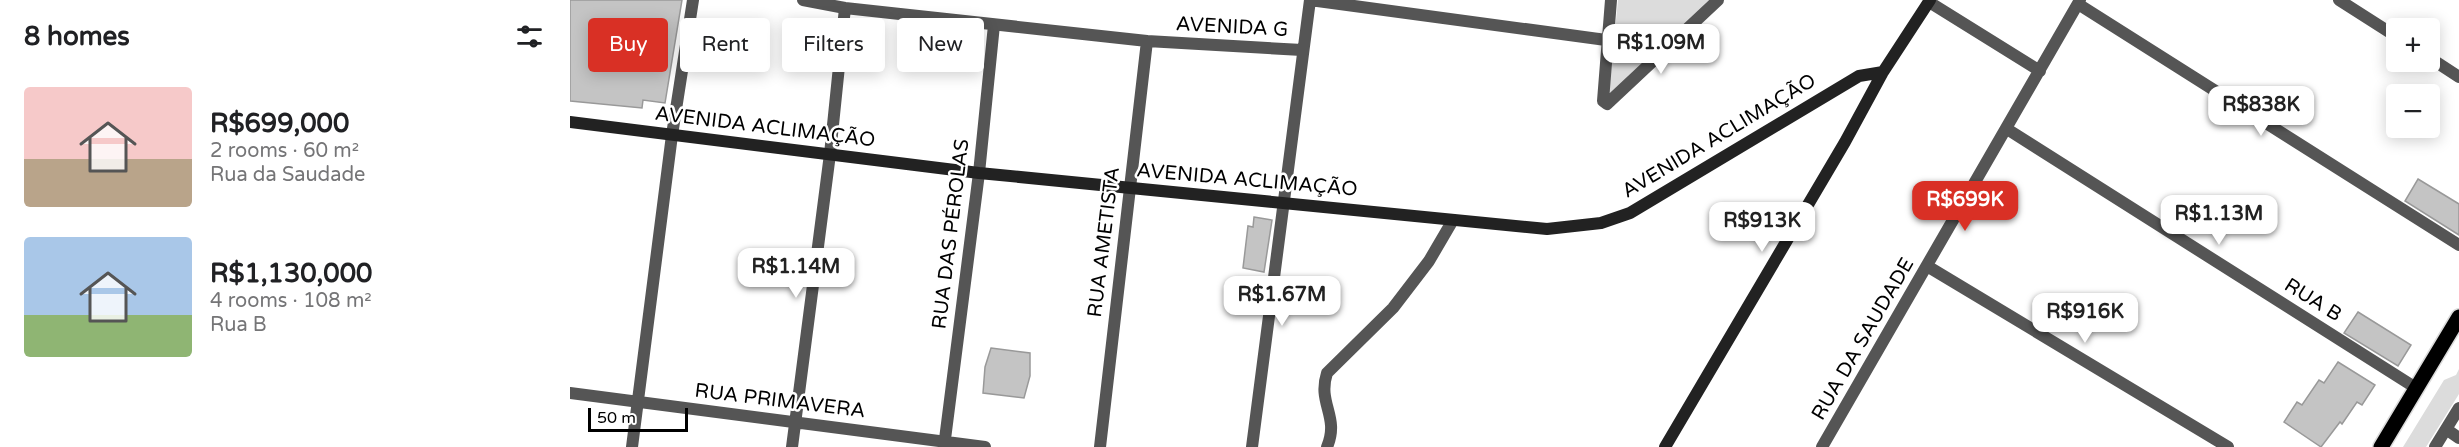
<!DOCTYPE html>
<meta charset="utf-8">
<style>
:root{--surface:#fff;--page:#f6f6f6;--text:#202124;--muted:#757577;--accent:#d93025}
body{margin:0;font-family:"Varela Round",sans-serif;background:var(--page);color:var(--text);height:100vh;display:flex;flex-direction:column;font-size:22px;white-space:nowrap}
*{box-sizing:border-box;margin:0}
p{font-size:20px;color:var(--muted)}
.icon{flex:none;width:33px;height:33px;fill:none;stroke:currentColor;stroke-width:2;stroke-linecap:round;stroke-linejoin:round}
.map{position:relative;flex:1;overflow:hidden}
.details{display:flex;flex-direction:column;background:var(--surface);width:570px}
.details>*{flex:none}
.top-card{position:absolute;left:18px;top:18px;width:570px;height:54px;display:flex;gap:12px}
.tools{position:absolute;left:1816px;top:18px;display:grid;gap:12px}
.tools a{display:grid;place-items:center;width:54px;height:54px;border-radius:6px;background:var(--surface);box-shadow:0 3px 15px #0003;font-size:30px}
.scale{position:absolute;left:18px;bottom:15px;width:100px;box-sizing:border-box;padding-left:6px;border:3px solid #000;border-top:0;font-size:16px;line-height:21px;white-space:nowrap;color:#000;-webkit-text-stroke:4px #fff;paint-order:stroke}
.price{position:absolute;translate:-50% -51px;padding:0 14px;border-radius:12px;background:#fff;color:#222;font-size:20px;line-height:39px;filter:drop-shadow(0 2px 3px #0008)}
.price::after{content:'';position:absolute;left:50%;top:36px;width:18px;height:14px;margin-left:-9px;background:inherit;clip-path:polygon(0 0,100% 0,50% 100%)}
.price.active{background:var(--accent);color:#fff}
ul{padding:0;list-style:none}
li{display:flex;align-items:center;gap:18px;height:150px;padding:0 24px}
li span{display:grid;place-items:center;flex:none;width:168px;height:120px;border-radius:6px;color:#555}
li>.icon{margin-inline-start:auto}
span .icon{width:72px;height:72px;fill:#fffc;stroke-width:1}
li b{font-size:26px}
h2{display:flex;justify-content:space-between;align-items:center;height:72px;padding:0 24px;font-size:26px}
.tag{padding:0 21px;border-radius:6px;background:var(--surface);box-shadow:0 3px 15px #0003;font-size:21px;line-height:54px}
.tag.active{background:var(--accent);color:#fff}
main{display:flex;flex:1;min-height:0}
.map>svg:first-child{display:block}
.green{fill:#dcdcdc}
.building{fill:#c4c4c4;stroke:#999;stroke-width:1.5}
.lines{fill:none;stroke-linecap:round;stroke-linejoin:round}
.primary-casing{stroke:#dbdbdb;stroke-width:18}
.street{stroke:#555;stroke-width:12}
.secondary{stroke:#222;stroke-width:12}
.primary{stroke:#000;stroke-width:15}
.labels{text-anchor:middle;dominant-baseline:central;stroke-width:5;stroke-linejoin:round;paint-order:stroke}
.street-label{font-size:20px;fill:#000;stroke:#fff}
</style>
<main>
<section class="details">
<h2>8 homes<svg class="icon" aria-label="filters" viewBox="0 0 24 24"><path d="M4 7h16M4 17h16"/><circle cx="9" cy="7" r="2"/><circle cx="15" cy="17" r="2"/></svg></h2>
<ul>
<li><span style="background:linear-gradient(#f6c9c9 60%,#b9a48a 0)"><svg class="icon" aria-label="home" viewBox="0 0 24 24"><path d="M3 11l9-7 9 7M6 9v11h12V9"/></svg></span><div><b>R$699,000</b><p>2 rooms · 60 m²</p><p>Rua da Saudade</p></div></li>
<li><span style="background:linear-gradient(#a9c7e8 65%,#8fb573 0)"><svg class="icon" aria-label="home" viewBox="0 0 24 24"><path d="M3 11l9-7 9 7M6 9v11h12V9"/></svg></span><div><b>R$1,130,000</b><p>4 rooms · 108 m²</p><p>Rua B</p></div></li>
</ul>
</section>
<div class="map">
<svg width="1889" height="447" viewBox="0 0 1889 447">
<rect width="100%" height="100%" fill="#fff"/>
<path class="green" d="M1048,0H1141L1038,100Z
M1889,369V394L1856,447H1833L1874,380L1886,375Z"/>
<path class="building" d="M0,0H112L95,103L73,100L72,108L0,101Z
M1848,179L1889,204V235L1835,201Z
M684,217L702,220L694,272L673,268L678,226L683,227Z
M1788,312L1841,345L1828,366L1774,333Z
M421,348L460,353V376L454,398L413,393L415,367Z
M1768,362L1805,385L1792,405L1787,402L1772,424L1770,422L1751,447L1714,422L1727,402L1732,405L1749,380L1754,383Z"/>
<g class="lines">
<defs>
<path id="primary" d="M1811,447L1889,317"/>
</defs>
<use href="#primary" class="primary-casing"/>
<path class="street" d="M233,0L275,8L577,41L732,50
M1041,0L1033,101L1037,104L1148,0
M1769,0L1827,37
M1359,2L1470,71
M1508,4L1889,245
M1860,58L1889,77
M1437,129L1846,388
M1357,266L1658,447
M0,393L415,447
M1876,429L1889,438
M62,447L102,135L123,0
M222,447L260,154L275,8
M374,447L409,173L424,25
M530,447L577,41
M682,447L740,0L1036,40
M757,447C770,416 747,404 757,373L823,308L859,261L883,220
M1252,447L1510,0
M1865,447L1889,408"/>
<path class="secondary" d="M0,122L409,173L977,229L1031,223L1060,213L1289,76L1313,72
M1095,447L1275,142L1313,72L1360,0"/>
<use href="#primary" class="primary"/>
</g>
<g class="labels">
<g class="street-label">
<text transform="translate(662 27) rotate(3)">AVENIDA G</text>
<text transform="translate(195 127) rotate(7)">AVENIDA ACLIMAÇÃO</text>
<text transform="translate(1149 136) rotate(-31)">AVENIDA ACLIMAÇÃO</text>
<text transform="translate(677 180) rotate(5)">AVENIDA ACLIMAÇÃO</text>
<text transform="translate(381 234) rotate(-83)">RUA DAS PÉROLAS</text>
<text transform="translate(534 242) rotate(-83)">RUA AMETISTA</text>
<text transform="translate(1743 300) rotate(32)">RUA B</text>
<text transform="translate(1293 339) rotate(-60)">RUA DA SAUDADE</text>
<text transform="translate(210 401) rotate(7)">RUA PRIMAVERA</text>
</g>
</g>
</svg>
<div class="tools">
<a>+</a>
<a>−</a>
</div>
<div class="scale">50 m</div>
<b class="price" style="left:1091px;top:75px">R$1.09M</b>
<b class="price" style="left:1691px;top:137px">R$838K</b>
<b class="price active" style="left:1395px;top:232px">R$699K</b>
<b class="price" style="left:1649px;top:246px">R$1.13M</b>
<b class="price" style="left:1192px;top:253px">R$913K</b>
<b class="price" style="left:226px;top:299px">R$1.14M</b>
<b class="price" style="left:712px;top:327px">R$1.67M</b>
<b class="price" style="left:1515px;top:344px">R$916K</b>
<div class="top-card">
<a class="tag active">Buy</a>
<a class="tag">Rent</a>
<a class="tag">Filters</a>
<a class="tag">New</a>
</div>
</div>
</main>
